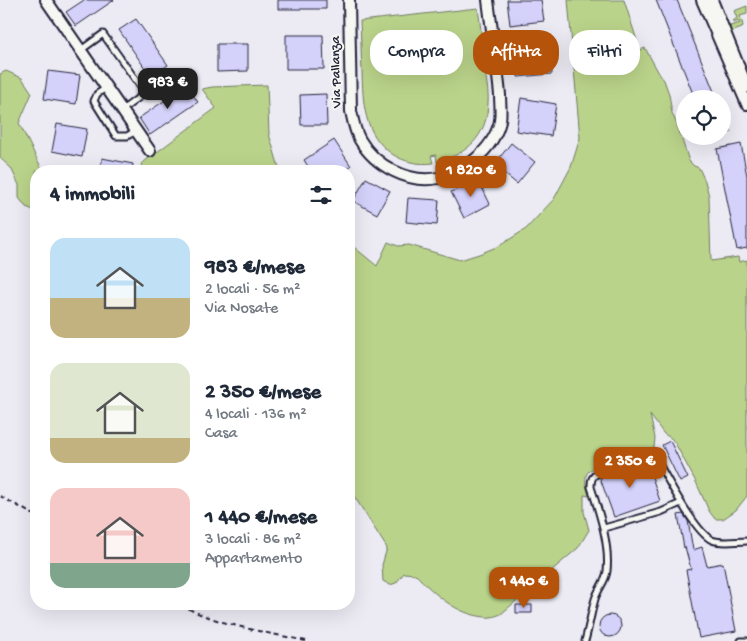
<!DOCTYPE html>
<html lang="it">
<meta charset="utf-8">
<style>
:root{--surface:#fff;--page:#f2f2f3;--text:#1f2937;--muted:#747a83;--accent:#b45309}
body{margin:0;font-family:"Gochi Hand",sans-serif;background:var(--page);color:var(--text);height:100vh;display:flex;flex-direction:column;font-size:19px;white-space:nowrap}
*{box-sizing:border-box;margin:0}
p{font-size:16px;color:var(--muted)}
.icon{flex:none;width:28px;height:28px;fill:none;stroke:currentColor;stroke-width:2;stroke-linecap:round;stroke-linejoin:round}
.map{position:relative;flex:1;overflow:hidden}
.side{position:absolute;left:30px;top:165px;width:325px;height:445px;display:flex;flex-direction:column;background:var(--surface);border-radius:20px;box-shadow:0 5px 20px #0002}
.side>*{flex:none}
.banner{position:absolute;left:370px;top:30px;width:301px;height:45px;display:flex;gap:10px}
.controls{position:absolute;left:676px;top:90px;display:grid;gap:10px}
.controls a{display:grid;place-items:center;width:55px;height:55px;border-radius:50%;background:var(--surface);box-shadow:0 5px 20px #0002;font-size:25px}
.price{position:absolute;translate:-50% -42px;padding:0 11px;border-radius:10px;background:var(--accent);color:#fff;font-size:16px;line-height:32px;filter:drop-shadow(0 1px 2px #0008)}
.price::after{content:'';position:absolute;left:50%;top:30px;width:15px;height:11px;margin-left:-8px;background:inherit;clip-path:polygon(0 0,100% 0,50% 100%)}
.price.current{background:#222;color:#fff}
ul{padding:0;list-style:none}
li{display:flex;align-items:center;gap:15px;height:125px;padding:0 20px}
li span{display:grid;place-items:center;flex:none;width:140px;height:100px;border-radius:15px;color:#555}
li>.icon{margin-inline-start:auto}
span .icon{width:60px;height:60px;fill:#fffc;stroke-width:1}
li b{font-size:21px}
h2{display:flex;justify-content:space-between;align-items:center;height:60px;padding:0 20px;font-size:21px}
.tag{padding:0 18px;border-radius:20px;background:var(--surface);box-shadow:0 5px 20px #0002;font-size:18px;line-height:45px}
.tag.current{background:var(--accent);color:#fff}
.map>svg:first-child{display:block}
.green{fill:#bad38a;stroke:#6e7a62}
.building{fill:#d4d1fa;stroke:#22223b}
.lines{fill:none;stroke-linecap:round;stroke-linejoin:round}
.lane-casing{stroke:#22223b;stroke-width:9}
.street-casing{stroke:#22223b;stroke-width:14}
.path{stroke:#22223b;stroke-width:2;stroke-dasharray:5 4;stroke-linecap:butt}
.lane{stroke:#f6f6f2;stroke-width:5}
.street{stroke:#f6f6f2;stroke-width:10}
.labels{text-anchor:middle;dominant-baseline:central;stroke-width:4;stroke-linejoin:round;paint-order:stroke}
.street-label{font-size:14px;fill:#22223b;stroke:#f6f6f2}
</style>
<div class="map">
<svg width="747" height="641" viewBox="0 0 747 641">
<rect width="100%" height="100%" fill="#ecebf4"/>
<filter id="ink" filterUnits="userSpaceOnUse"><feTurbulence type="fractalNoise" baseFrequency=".02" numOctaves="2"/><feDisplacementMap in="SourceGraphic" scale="10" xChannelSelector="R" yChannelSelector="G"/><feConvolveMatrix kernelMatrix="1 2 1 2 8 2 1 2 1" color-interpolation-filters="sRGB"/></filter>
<g filter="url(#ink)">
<path class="green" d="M568,0H624L640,50L645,48L660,75L664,80L669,94L672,113L676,122L689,161L694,166L699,168L705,181L709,196L711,261L738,257L739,262L747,260V496L736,510L723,519H715L709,511L696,482L675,443L671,438L664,434L650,415L655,438L654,448L634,452L590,470C582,476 587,487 589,496L584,495V512L589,530L578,548L501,614C496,616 490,618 485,617C455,614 435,594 415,574L404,573L396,583L390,585L383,581L382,565L387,548L349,488V243L377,266L388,242L398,246L409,245L460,260L479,254L499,246L526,229L554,199L571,167L580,138Z
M747,6V14L740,16L743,25L742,28L731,32L730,26L740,23L739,21L733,23V21L737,18L734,11Z
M478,8C481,28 483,49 485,69C486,80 489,92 488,103C487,136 468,154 437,162L436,155L431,156L433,163C419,165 404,162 392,154C363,133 363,103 362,71C361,54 361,37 360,21Z
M6,71L22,78L32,93L19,123L42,169L58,171H36V211L26,207L19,198V185L11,168L0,158V74Z
M267,85L269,134L280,171H144L141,164L216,108L202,89L212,87Z"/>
<path class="building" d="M84,0H114L76,26L66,12Z
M278,0H326V9H278Z
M507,0H541L544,21L510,25Z
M656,0H677L717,99H695Z
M136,19L168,65L151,77L119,30Z
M286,35H323L324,69H286Z
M217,44H248V71L217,72Z
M550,50L552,74L518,77L516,53Z
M48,71L80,75L76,104L44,99Z
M186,86L198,102L150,135L139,118Z
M326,94L327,125H301L300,95Z
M521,98L556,104L551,136L516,131Z
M722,112L731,132L722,135Z
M57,124L87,129L82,157L52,151Z
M334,140L351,166L343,171H311L304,160Z
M511,143L535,162L517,184L494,165Z
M741,144L747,176V248L737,250L717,149Z
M102,158L133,164L132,171H100Z
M366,178L390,191L377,214L353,201Z
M478,179L490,204L464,218L451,192Z
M408,198L439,200L437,225L406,222Z
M670,441L688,478L680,482L662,445Z
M647,462L660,501L614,517L600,478Z
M683,514L688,521L693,550L702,547L707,566L723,563L736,631L699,638L686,570L691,569L685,547L684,548L678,515Z
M516,605H532V613H516Z
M599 626a11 11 0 1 1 22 0a11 11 0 1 1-22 0Z"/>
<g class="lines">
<defs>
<path id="lane" d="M81,50L103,34L145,93L122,110
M106,88L97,94L94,101L116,136H127L136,131
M604,528L661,512L681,503
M585,641C589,627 591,613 595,599C598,589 606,581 607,571C610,544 599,512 591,487C591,482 591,479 594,476C600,470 644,455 651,458C655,459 657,463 660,466C669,482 696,533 712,540C722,544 736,541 747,541
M741,641H747"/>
<path id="street" d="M46,0L150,151
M349,0L351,111C353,121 355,132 360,140C375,166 409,184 438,178C450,176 460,170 469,164C483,154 494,141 499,125C502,116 500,105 500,95C497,63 492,32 488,0
M702,0L747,104
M712,0L747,87"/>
</defs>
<use href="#lane" class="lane-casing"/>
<use href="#street" class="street-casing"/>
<path class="path" d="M0,496L36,516
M181,604C194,613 208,617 223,622C250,630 278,635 306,641"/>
<use href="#lane" class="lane"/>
<use href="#street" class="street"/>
</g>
</g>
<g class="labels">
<g class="street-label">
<text transform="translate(337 72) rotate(-91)">Via Pallanza</text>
</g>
</g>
</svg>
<div class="controls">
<a><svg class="icon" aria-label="locate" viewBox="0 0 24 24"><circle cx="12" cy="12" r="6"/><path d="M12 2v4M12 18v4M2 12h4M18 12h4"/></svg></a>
</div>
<b class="price current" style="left:168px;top:110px">983 €</b>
<b class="price" style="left:471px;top:198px">1 820 €</b>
<b class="price" style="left:630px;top:489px">2 350 €</b>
<b class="price" style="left:524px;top:609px">1 440 €</b>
<div class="banner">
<a class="tag">Compra</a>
<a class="tag current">Affitta</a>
<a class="tag">Filtri</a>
</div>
<section class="side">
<h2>4 immobili<svg class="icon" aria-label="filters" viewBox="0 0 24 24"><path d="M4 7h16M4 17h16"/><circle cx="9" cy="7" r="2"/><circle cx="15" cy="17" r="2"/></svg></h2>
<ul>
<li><span style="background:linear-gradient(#bfe0f5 60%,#c2b280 0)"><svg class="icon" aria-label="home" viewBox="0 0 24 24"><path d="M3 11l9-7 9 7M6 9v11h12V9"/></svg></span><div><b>983 €/mese</b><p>2 locali · 56 m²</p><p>Via Nosate</p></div></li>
<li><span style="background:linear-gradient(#dfe7d0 75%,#c2b280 0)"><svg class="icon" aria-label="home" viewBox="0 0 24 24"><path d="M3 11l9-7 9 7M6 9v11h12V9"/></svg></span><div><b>2 350 €/mese</b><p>4 locali · 136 m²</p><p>Casa</p></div></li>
<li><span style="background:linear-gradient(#f6c9c9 75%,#7fa58c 0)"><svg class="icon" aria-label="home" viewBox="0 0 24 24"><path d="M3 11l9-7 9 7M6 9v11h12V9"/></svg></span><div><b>1 440 €/mese</b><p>3 locali · 86 m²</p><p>Appartamento</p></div></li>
</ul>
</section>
</div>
